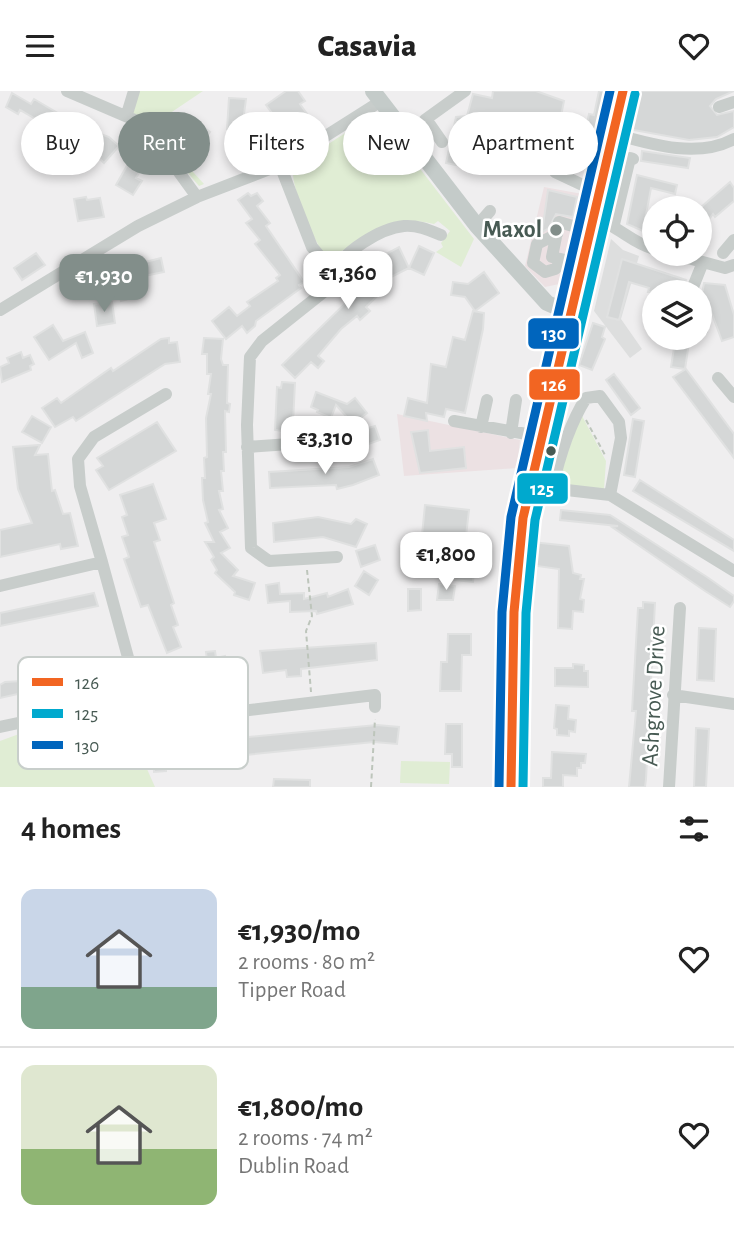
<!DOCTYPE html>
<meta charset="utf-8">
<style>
:root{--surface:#fff;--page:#f2f2f2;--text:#222;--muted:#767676;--line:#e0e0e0;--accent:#828e8a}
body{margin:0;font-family:"Alegreya Sans",sans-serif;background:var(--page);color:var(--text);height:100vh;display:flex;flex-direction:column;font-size:26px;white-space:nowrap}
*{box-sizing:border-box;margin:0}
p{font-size:23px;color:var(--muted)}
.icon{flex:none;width:38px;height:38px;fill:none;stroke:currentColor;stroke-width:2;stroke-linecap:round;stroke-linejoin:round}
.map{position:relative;height:696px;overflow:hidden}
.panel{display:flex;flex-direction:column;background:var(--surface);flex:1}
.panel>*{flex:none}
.hud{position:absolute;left:21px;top:21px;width:693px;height:63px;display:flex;gap:14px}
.tools{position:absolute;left:642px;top:105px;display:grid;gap:14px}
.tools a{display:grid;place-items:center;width:70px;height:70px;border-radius:50%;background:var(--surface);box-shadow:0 4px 10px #0003;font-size:35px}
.price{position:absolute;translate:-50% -60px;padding:0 16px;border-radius:14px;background:#fff;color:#222;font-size:23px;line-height:46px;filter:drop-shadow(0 2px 4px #0008)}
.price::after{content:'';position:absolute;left:50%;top:42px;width:21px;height:16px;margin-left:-10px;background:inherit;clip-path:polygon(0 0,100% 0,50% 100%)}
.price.on{background:var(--accent);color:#fff}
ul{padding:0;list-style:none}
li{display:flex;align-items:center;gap:21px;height:175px;padding:0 21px}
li+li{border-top:2px solid var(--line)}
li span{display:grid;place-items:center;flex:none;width:196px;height:140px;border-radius:14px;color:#555}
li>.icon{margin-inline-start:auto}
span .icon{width:84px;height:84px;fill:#fffc;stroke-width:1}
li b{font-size:30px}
h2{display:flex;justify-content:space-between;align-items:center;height:84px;padding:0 21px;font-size:30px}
.chip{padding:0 24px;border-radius:32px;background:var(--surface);box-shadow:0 4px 10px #0003;font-size:24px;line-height:63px}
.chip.on{background:var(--accent);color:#fff}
header{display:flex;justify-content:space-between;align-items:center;height:91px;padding:0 21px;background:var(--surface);font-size:32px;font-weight:800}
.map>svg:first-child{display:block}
.commercial{fill:#ece1e3}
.education{fill:#dddede}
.green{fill:#e0edd4}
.building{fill:#d5d7d7;stroke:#e0e1e1;stroke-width:2}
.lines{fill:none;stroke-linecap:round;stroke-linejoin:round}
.path{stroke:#bdc5bb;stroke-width:2;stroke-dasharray:5 3.5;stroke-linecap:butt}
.minor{stroke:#c8cdcb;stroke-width:12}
.major{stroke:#c4cbc9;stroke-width:16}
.bus-1-casing{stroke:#fff;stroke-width:14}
.bus-2-casing{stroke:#fff;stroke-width:14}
.bus-3-casing{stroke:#fff;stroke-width:14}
.bus-1{stroke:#f26522;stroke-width:9}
.bus-2{stroke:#00a9ce;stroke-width:9}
.bus-3{stroke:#0065bd;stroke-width:9}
.poi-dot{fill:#828e8a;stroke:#fff;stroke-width:2.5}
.bus-dot{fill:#475a53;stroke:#fff;stroke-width:2.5}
.labels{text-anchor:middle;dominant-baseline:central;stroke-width:5;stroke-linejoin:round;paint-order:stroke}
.poi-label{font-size:24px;font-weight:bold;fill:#475a53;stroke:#fff;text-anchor:end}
.street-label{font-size:24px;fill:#475a53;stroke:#fff}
.key{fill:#fff;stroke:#c8cecb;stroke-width:2}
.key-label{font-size:19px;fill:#475a53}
.line-badge{stroke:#fff;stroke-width:2.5}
.badge-label{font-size:19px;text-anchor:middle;font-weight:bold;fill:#fff}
</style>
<header><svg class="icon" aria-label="menu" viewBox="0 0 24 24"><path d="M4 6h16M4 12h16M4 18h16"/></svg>Casavia<svg class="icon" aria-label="heart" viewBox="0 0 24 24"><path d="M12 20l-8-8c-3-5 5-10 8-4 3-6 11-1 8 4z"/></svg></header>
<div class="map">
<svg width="734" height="696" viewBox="0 0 734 696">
<rect width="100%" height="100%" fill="#efeeef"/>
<path class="commercial" d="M544,96L588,104L580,121L571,187L564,192L545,196L525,175Z
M397,323L520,349L517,377L404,385Z"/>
<path class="education" d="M611,148L623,159L639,165L621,228L642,258L630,267L594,220Z"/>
<path class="green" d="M138,0H203L151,35L204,93L199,95L144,30L130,22Z
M356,35L391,40L474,148L461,176L436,161L443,156L441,152L450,140L438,130L434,133C370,119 373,156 325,165C313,148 290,95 293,76Z
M581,323L606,370L604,398L562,394L558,390Z
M57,629L141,633L147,678L155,696H0V650Z
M401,670L450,671L449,693L400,692Z"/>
<path class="building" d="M286,0H298L305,10L300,13L310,27L304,31L307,35L300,41L296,37L282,47L277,39L282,36L266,14Z
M493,0H536L564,10L555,55L581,60L589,23L594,24L599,0H612L593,80L480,56L475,78L446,72L456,26L467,25L473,3L492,7Z
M636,0H734L716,8L710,15L717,24L734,20V36L717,46L689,49L628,38Z
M12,2L31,13L34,8L80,35L109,46L119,55L104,72L94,62L91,69L77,62L73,70L65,65L71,53L57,47L59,42L20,19L18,23L6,16Z
M229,7L246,8L242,39L227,38Z
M194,29L210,41L191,66L181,58L191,45L185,41Z
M642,60L690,67L688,77L641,70Z
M133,64L145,72L136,87L142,90L133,104L116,94Z
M637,84L677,94L675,103L651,97L643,140L627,133Z
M730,91L734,97V110L715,126L713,123L700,140V117Z
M548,99L577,106L573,126L556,123L549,137L542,141Z
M248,102L251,105L257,102L263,110L257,115L270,132L266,135L304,191L299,194L301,197L256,230L255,235L247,242L242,235L226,248L212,230L229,216L237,225L250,215L247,211L278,190L276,187L280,184L255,153L260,149L246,132L252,128L238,109Z
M86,106L87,109L100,107L104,126L78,130L74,108Z
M419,155L434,162L424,184L409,177Z
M399,156L409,177L387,188L391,192L366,216L370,220L360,229L357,225L341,238L318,265L324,270L318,277L311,271L295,287L282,274L358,200L355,196L384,164Z
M36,162L45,174L22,189L14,177Z
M161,167L164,181L144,185L141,172Z
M622,168L686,189L682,201H648L649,197L629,191L619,229L607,226Z
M484,181L499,202L475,220L465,206L451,204L453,191L468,193Z
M126,187L132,207L121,210L115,190Z
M704,192L725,194L734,224V246L722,250L709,215L700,213Z
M112,211L115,232L97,235L94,213Z
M473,220L484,222L483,238L465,322L446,318L444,326L426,322L427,330L404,325L408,307L427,312L431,273L446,276L453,246L465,249Z
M593,232L605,236L602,246L605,248L592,279L579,274Z
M53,234L63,250L85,241L93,262L82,267L76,252L49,269L34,246Z
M169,247V252L177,251L180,271L165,273L76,330L73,326L55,336L42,317L57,307L61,312L111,277L113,280L161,248Z
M204,247L223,248L221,268L223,274H228L227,312L230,313L229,321L225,320L226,361H223L224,380H221L223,400H219L223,418L219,419L228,437L220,441L230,457L221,462L238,479L233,485L255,492L249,509L234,504L235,501L215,482L217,479L211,469L214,466L205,451H214L205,432L208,431L203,409L202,387H205L204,367L207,366L206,327L211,303H208L211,283H207V263H202Z
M675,250L689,252L685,278L671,276Z
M21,261L23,267L30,264L34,273L30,275L31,279L2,291L0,276L9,272L7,267Z
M686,278L734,343V367L673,286Z
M614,283L640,317L631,324L606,289Z
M282,291L295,292L293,332L289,341L275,339L277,296L281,297Z
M316,301L347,313L355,307L367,322L353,333L336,314L331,327L317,321L318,319L311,316Z
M32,325L51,336L42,352L22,341Z
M633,328L644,330L635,386L624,384Z
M157,331L176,360L109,399L96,379L103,375L97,367Z
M375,335L380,349L360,356L355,341Z
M428,339L430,360L464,356L466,377L420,382L411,341Z
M40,354L35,364L48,363L52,400L55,399L63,423L70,422L78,455L61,458L60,453L0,466V439L32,432L18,398L13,356Z
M373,368L379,384L353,394L337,398L336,394L270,397L269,381L349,376Z
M640,389L734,449V460L633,400Z
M153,393L166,428L154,432L160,449L154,451L174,512L171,514L178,534L173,536L181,556L167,562L148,514L141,516L124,468L129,466L122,446L128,444L122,426L127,424L120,404Z
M425,414L469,419L464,463L476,465L473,491L455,489L456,478L419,474Z
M561,419L610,424L707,486L734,505V510L730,516L705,500L612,436L618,435L560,429Z
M318,426L351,433L356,428L367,433L356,456L323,446L274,451L273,432Z
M532,451L569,455L573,482L581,484L580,488H584L580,508L584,509L583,521L573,520L572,538L558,537L559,478L530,474Z
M375,454L380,469L361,476L356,460Z
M364,480L378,489L369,504L355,495Z
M279,492L280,503L304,502V508L327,502L328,506L348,498L353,513L317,523L316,520L290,521V510L268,512L266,494Z
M439,493L455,495L453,509H437Z
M408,498H421V519L408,520Z
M94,502L98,515L0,535V522Z
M643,511L655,512L646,688L645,696H629L636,620H632L638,517H643Z
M699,537L716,538L714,590L697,589Z
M448,543H471V564H462L461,600H440L441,571H447Z
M376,552L377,569L301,578V585L287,586L286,579L263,582L260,560Z
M215,560L216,567L225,565L229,595L219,596L217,585L170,602L163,586L207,570L206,561Z
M79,572L82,581L100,574L103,580L122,575L126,589L109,594L108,587L91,593L89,587L0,607V594L5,591L22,590Z
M573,573L584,574V580H588V596L555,595V577H573Z
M556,614L569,615L568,628L576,629L575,641L569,640V645L557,644V638L554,637Z
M446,633H462V676H452V663H445Z
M377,634L399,636L397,653L374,651L235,665L236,672L215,674V677H204V669L166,672V680L154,681L153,655Z
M696,637L709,638L706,696H694Z
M552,661L586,663L585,672H581V677H577V685L563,684V696H543V687H551Z
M274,688L310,689V696H273Z"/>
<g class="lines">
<path class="path" d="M586,329L605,364
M307,479L312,525L306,540L311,601
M371,696L375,628"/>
<path class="minor" d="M67,0L144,33L197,106
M719,16L734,11
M127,23L134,0
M426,28L465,0
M611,42C650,53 697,68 734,48
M409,45L426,28L442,51
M280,74L312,156L334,182L326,199L262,250L250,266L247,334L251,457L269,470L337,466
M555,81L589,97L599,95
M593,128C619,134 629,151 654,158
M614,133L630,67L633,68
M477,135L490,120
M557,143L537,153L533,172L545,181L555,178L565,169
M649,156L654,129
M723,162L734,149
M673,163L725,177L734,174
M582,173L552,166L559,131L590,140
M334,182C342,161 381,137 404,135C418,134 429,139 441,144
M691,201L703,171
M0,219L138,135L197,106L280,74L381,10
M700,235L702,239
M718,287L734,306
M454,330L543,346
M481,336L487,309
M511,342L516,309
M247,356L332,350
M532,395L610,404L734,480
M552,398C559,367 569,334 586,307L600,305L619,331L621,347L610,404
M102,471L129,570L157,630
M0,495L102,471L80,395L78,368L94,346L166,303
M673,604L734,613
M0,636L56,624L157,630L375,604V616
M669,696L680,517"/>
<path class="major" d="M373,0L477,135L547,212L570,222
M511,696L514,521L523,427L623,0"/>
<defs>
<path id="bus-1" d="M511,696L514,521L523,427L623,0"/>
<path id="bus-2" d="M523,696L526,522L535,429L635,3"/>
<path id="bus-3" d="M499,696L502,521L511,426L610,0"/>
</defs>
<use href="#bus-1" class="bus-1-casing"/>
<use href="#bus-2" class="bus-2-casing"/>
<use href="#bus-3" class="bus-3-casing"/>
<use href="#bus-1" class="bus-1"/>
<use href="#bus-2" class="bus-2"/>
<use href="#bus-3" class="bus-3"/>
</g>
<circle class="poi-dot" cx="556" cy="139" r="7"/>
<circle class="bus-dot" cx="551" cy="360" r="6"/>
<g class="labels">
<g class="poi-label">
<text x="542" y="139">Maxol</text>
</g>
<g class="street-label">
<text transform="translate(654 605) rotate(-87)">Ashgrove Drive</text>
</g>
</g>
<rect x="18" y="566" width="230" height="112" rx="10" class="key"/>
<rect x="32" y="587" width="31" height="8" fill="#f26522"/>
<rect x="32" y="618" width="31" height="9" fill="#00a9ce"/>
<rect x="32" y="650" width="31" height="8" fill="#0065bd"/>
<g class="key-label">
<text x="75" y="598">126</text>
<text x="75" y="629">125</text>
<text x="75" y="661">130</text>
</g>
<g class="line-badge">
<rect x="527" y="226" width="53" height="33" rx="7" fill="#0065bd"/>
<rect x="528" y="277" width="53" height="33" rx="7" fill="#f26522"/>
<rect x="516" y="381" width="53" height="33" rx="7" fill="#00a9ce"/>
</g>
<g class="badge-label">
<text x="554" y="249">130</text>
<text x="554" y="300">126</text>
<text x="542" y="404">125</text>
</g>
</svg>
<div class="tools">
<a><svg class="icon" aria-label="locate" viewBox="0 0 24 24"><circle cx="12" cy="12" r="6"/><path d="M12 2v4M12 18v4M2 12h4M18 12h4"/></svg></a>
<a><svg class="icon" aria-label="layers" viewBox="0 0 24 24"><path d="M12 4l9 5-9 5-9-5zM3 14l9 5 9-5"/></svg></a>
</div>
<b class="price" style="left:348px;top:220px">€1,360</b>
<b class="price on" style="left:104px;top:223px">€1,930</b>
<b class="price" style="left:325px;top:385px">€3,310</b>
<b class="price" style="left:446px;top:501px">€1,800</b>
<div class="hud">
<a class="chip">Buy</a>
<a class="chip on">Rent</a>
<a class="chip">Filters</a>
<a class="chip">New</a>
<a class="chip">Apartment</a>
</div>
</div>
<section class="panel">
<h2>4 homes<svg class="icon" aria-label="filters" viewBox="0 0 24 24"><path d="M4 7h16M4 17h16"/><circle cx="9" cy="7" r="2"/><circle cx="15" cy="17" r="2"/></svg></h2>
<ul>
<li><span style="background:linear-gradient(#c9d6e8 70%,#7fa58c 0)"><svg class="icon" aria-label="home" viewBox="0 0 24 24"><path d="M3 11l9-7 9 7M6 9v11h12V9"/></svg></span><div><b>€1,930/mo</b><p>2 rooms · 80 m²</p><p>Tipper Road</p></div><svg class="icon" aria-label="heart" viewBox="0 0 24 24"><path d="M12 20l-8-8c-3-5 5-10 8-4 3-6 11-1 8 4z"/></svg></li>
<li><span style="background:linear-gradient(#dfe7d0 60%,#8fb573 0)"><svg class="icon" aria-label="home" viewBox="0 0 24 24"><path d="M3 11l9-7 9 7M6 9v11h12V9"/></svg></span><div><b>€1,800/mo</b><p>2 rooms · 74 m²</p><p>Dublin Road</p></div><svg class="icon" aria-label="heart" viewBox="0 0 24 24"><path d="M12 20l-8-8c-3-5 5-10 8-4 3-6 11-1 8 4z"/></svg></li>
</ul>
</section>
